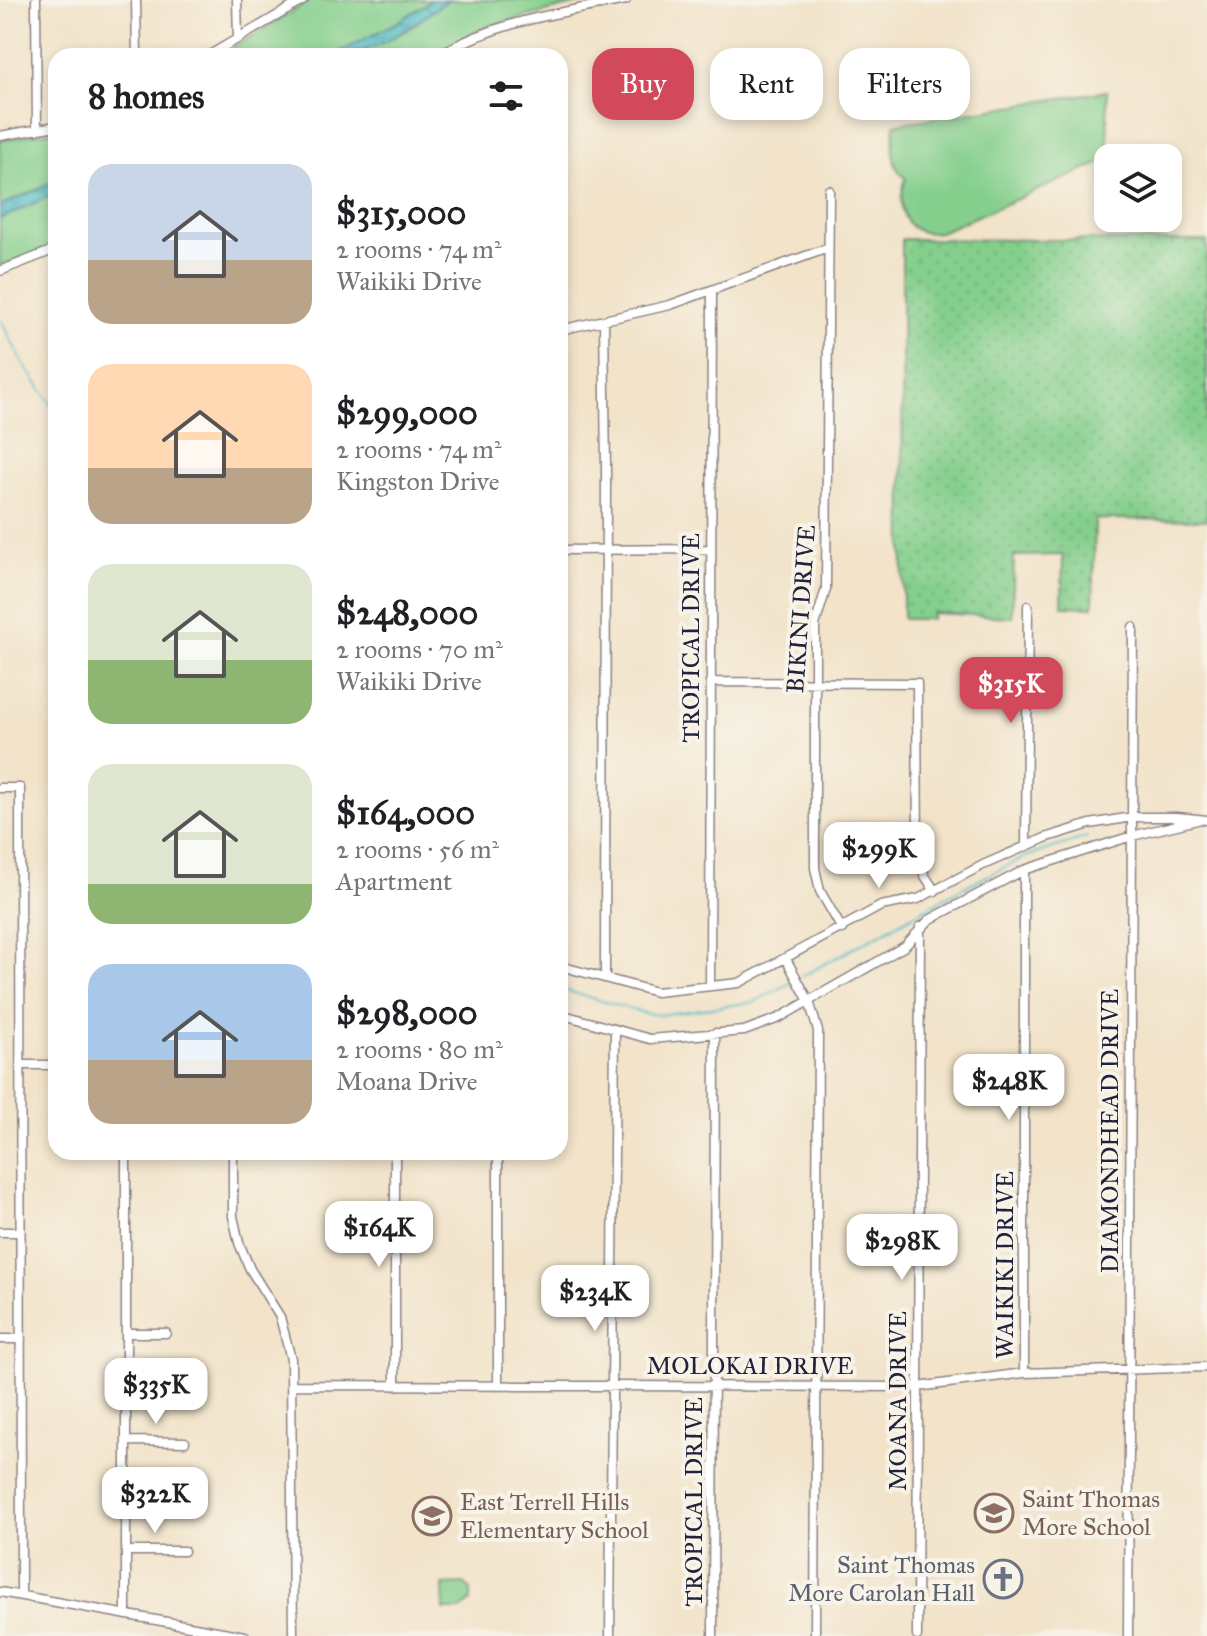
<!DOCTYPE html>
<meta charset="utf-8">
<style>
:root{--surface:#fff;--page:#f6f6f6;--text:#202124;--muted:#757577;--accent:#d1495b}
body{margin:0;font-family:"IM FELL Great Primer",serif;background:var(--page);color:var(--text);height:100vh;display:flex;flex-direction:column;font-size:30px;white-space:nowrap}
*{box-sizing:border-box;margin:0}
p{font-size:26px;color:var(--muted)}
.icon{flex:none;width:44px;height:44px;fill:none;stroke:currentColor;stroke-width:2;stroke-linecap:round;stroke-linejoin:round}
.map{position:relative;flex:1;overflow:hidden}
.sheet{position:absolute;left:48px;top:48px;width:520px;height:1112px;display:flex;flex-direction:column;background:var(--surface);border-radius:24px;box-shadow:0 4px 12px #0003}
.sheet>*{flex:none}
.banner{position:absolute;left:592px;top:48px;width:494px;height:72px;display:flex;gap:16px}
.tools{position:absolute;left:1094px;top:144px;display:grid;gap:16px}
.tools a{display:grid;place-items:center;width:88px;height:88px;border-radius:16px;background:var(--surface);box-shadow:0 4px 12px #0003;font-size:40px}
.price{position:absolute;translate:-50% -68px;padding:0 18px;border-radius:16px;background:#fff;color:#222;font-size:26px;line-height:52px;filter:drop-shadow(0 2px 4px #0008)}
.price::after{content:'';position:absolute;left:50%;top:48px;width:24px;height:18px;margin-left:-12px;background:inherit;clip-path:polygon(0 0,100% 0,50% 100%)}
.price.selected{background:var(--accent);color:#fff}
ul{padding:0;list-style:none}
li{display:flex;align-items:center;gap:24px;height:200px;padding:0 40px}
li span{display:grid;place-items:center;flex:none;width:224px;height:160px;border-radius:24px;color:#555}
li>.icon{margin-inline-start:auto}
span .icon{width:96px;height:96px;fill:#fffc;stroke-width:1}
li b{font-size:34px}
h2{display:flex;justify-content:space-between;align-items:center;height:96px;padding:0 40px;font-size:34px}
.chip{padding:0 28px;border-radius:24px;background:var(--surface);box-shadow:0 4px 12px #0003;font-size:28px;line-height:72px}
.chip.selected{background:var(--accent);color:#fff}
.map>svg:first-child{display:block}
.grass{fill:url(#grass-dots);stroke:#537864;stroke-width:2}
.park{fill:#84cf8c;stroke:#537864;stroke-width:2}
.water{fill:url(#water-ripples);stroke:#376e7f;stroke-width:2}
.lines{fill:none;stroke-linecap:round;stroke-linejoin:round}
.stream{stroke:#4cbbc3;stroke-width:2}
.minor-casing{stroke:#8a8282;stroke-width:11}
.minor{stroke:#fff;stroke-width:8}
.labels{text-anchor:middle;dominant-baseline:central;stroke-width:8;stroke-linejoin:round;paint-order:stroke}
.street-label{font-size:24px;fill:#22223b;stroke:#f7f3e8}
.education-label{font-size:24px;fill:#785e54;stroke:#f7f3e8;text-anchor:start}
.worship-label{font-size:24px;fill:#5b616d;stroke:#f7f3e8;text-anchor:end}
</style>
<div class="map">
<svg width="1207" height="1636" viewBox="0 0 1207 1636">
<defs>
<pattern id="grass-dots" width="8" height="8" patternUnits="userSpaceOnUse" patternTransform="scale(2)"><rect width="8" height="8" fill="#84cf8c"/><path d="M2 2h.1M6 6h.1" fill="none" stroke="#72b17a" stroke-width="1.8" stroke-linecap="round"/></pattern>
<pattern id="water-ripples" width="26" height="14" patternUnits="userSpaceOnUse" patternTransform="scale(2)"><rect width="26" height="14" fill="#4cbbc3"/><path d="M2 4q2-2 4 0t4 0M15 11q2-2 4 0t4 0" fill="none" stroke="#3f98a0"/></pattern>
</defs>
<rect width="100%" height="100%" fill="#f7f3e8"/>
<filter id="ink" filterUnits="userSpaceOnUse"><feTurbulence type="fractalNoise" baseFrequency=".0125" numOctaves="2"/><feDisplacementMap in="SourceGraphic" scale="16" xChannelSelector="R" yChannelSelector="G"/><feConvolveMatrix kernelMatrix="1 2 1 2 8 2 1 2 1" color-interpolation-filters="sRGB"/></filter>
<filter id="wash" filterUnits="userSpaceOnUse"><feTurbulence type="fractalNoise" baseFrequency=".006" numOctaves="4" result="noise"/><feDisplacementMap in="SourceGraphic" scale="32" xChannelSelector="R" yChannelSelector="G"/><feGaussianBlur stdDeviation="1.8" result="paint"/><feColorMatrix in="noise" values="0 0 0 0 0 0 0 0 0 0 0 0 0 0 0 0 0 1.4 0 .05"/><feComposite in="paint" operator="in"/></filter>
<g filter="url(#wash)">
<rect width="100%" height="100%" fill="#f2e3c9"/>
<path class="grass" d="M902,239L1207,241V520L1095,519L1093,607L1062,606L1063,555L1014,556L1012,617L932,613L931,619H903Z"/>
<path class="park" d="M311,0H432L396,23L332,56H219Z
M448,0H595L487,26L429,56H354L407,30Z
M1107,91L1108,160L940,232C903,238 896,207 906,178C888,167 894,142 895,124Z
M56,130V181L0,206V140Z
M56,193V245L0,266V219Z
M464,1584L471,1590V1601L460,1610H444L443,1585Z"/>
<path class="water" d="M432,0H448C414,24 376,56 332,56L396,23Z
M56,181V193L0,219V206Z"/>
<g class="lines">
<path class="stream" d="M0,319L23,363L56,411
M801,977L970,884L1028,856L1087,837
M560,989L644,1013L659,1015L754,1002L796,980"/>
</g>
</g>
<g filter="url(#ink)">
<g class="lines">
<defs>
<path id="minor" d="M36,0L37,130
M136,0L137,56
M237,0L238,38
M208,56L304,0
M437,56C496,21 559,13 626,0
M0,136L56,126
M829,190L826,589L815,625V868L820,891L842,929
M0,271L56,249
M604,320L606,468L605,978
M560,330L670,305L828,248
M560,550L711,549
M710,682L917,683L918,857L925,876L935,891
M0,788H20L21,1595
M1026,845L1028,606
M1024,870V1373
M786,959L809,1001L818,1031L815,1636
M560,966L656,992L739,983L881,906L918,899L983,865L1045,838L1090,824L1132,817H1177L1207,820
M710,986L712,290
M560,1014L650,1039L744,1031L779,1018L905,946L929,920L1024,870L1132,836L1197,820
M20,1065H56
M233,1152V1216L239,1243L250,1269L280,1317L291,1359L293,1636
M395,1152V1386
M498,1152V1386
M353,1221H395
M0,1232H20
M126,1333H166
M0,1339H21
M292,1385L918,1387L1024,1373L1207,1367
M126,1441L185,1442
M126,1551H184
M0,1592L245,1636
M126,1615V1152
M610,1636L615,1030
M713,1636L715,1033
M917,1636L920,927
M1128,1636L1133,627"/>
</defs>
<use href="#minor" class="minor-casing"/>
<use href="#minor" class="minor"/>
</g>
</g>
<defs>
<symbol id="school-ring" viewBox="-11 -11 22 22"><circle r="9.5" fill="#f7f3e8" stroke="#8d6e63" stroke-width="1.5"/><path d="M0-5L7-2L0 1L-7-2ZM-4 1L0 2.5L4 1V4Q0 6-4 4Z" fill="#8d6e63"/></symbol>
<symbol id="church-ring" viewBox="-11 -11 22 22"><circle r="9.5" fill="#f7f3e8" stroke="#6b7280" stroke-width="1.5"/><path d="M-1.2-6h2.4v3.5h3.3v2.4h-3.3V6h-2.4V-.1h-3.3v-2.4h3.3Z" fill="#6b7280"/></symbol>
</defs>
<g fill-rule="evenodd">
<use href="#school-ring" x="972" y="1491" width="44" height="44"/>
<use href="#school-ring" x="410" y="1494" width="44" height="44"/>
<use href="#church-ring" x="981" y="1557" width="44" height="44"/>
</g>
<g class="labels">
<g class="street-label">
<text transform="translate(801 609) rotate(-86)">BIKINI DRIVE</text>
<text transform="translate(691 638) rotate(-90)">TROPICAL DRIVE</text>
<text transform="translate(1110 1131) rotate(-90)">DIAMONDHEAD DRIVE</text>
<text transform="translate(1005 1265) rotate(-90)">WAIKIKI DRIVE</text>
<text x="750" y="1366">MOLOKAI DRIVE</text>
<text transform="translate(898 1401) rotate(-90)">MOANA DRIVE</text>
<text transform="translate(694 1502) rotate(-90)">TROPICAL DRIVE</text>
</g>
<g class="education-label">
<text x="1022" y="1499">Saint Thomas<tspan x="1022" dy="28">More School</tspan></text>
<text x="460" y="1502">East Terrell Hills<tspan x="460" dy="28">Elementary School</tspan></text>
</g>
<g class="worship-label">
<text x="975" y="1565">Saint Thomas<tspan x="975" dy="28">More Carolan Hall</tspan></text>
</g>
</g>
</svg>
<div class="tools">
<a><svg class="icon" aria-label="layers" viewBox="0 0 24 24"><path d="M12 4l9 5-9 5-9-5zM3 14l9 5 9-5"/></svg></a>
</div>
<b class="price selected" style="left:1011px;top:725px">$315K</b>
<b class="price" style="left:879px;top:890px">$299K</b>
<b class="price" style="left:1009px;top:1122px">$248K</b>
<b class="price" style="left:379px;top:1269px">$164K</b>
<b class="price" style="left:902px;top:1282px">$298K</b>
<b class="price" style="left:595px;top:1333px">$234K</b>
<b class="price" style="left:156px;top:1426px">$335K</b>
<b class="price" style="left:155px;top:1535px">$322K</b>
<div class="banner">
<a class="chip selected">Buy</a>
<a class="chip">Rent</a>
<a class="chip">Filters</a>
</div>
<section class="sheet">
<h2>8 homes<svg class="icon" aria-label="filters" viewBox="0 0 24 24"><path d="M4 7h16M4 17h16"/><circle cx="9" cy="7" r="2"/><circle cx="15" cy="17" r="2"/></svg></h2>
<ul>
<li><span style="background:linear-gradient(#c9d6e8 60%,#b9a48a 0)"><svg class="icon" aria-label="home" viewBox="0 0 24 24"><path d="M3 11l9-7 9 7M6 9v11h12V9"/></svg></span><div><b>$315,000</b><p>2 rooms · 74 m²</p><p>Waikiki Drive</p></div></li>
<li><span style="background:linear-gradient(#ffd9b3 65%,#b9a48a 0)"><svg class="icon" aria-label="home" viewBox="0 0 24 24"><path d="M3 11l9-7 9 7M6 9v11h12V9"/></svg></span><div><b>$299,000</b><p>2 rooms · 74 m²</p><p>Kingston Drive</p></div></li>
<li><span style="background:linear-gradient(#dfe7d0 60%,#8fb573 0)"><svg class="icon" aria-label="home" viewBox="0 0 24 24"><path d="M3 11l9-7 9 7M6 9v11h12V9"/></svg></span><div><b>$248,000</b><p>2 rooms · 70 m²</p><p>Waikiki Drive</p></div></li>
<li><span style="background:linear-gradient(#dfe7d0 75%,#8fb573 0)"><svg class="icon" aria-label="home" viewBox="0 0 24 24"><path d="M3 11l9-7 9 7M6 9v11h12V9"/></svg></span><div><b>$164,000</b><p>2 rooms · 56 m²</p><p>Apartment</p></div></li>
<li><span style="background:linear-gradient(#a9c7e8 60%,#b9a48a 0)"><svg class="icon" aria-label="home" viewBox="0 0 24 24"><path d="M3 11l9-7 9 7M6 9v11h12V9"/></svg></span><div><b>$298,000</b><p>2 rooms · 80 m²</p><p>Moana Drive</p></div></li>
</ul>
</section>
</div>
